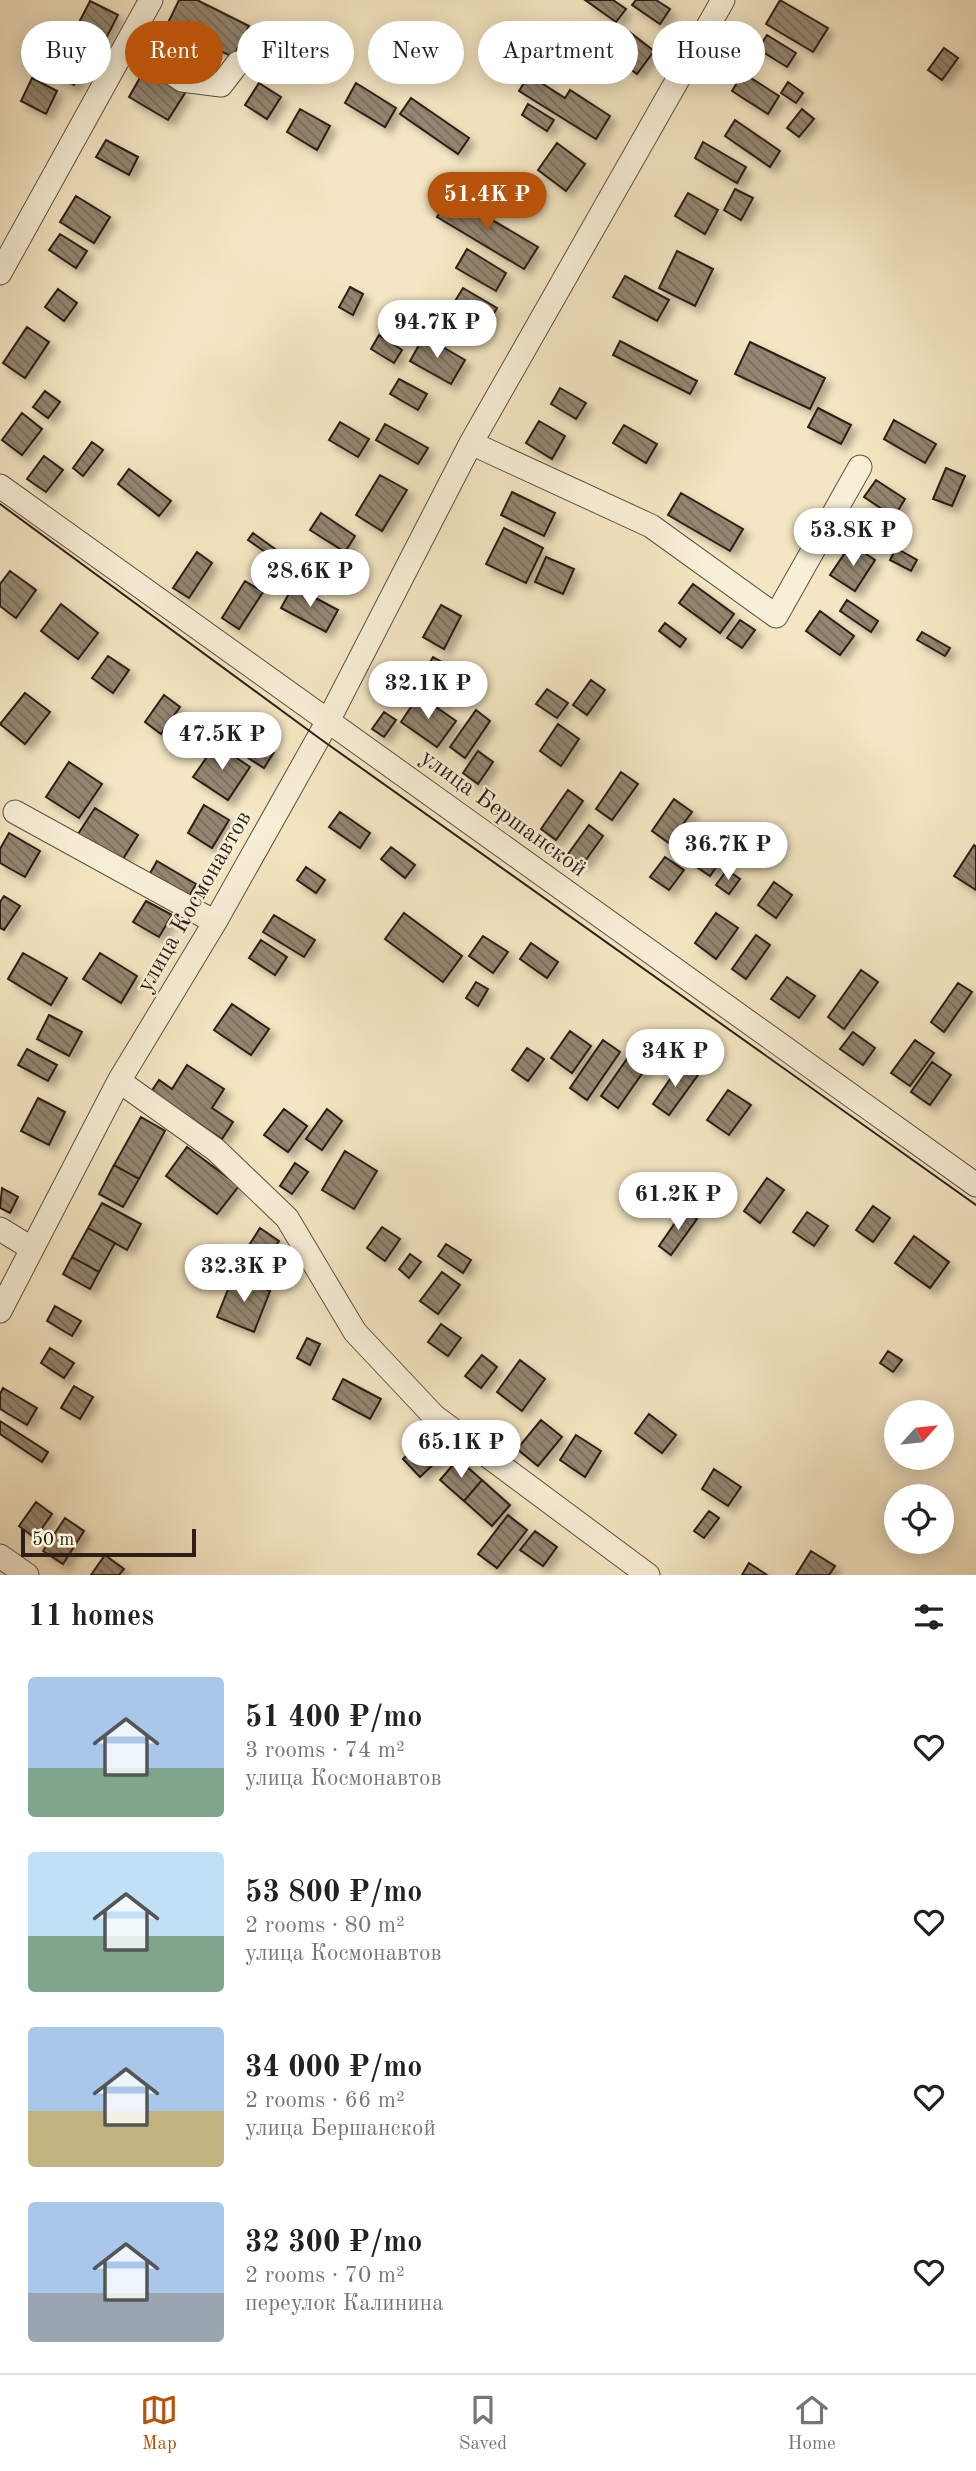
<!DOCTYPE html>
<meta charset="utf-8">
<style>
:root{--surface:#fff;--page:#f2f2f2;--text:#222;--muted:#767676;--line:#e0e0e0;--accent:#b45309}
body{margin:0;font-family:"Old Standard TT",serif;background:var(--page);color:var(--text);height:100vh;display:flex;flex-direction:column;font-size:26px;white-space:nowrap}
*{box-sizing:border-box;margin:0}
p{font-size:23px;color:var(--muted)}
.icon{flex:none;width:38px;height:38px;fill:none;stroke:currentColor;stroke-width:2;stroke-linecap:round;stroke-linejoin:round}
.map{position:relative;height:1575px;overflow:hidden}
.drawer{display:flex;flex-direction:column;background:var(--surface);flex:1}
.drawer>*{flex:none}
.banner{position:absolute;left:21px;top:21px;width:934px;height:63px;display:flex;gap:14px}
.needle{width:46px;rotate:63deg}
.fabs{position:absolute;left:884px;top:1400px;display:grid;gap:14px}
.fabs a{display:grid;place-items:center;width:70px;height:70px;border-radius:50%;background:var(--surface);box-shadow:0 4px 18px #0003;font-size:35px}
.scale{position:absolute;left:21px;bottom:18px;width:175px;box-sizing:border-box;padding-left:7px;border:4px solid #2d1e18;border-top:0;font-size:19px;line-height:24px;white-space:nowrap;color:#2d1e18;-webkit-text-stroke:5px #f8efd7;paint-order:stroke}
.price{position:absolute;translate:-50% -60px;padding:0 16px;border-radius:24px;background:#fff;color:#222;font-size:23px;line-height:46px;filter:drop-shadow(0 2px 4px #0008)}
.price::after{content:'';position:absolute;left:50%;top:42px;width:21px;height:16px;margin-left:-10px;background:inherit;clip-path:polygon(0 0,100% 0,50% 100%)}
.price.active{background:var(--accent);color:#fff}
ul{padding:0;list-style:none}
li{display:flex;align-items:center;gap:21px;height:175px;padding:0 28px}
li span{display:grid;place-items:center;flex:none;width:196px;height:140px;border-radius:7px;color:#555}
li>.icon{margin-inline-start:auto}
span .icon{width:84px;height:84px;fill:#fffc;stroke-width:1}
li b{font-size:30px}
h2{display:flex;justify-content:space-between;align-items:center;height:84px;padding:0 28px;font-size:30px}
.pill{padding:0 24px;border-radius:32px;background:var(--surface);box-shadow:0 4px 18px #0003;font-size:24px;line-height:63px}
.pill.active{background:var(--accent);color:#fff}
.tab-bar{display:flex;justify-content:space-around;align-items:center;height:98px;border-top:2px solid var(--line);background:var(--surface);font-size:19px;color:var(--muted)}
.tab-bar a{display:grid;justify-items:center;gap:4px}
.tab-bar .active{color:var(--accent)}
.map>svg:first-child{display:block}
.building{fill:url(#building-back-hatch);stroke:#2d1e18;stroke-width:2;filter:url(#shadow)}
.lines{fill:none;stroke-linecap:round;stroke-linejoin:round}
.minor-casing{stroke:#5f5042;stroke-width:25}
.minor{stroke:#f8efd7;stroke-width:23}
.tram{stroke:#2d1e18;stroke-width:2}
.labels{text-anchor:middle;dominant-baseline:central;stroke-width:5;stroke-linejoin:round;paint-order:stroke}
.street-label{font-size:24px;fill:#2d1e18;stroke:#f8efd7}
</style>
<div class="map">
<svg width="976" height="1575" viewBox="0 0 976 1575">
<defs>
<pattern id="building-back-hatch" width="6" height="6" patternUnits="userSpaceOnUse" patternTransform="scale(1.75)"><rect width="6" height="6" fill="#948670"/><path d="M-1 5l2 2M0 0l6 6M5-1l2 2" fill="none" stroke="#796d5b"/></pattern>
<filter id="shadow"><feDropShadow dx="6" dy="6" stdDeviation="3.5" flood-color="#0004"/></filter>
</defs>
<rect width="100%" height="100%" fill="#f4e6c2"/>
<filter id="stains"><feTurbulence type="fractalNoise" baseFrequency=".00286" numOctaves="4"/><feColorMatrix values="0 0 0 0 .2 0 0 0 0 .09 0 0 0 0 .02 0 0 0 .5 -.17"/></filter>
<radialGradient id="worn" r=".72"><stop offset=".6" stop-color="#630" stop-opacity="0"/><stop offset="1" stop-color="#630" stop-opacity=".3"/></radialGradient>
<path class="building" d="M179,0H197L249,26L233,57L167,25Z
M585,0H613L626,9L616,22Z
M636,0H656L670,9L660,24L632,5Z
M780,0L828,28L813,52L766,24Z
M90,1L118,15L102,46L74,32Z
M627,30L654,51L637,74L609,53Z
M767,35L796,53L787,67L758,49Z
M573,37L597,55L588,66L564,48Z
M38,41L85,66L74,85L28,61Z
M944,48L958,58L942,80L928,70Z
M145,69L185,93L168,120L129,97Z
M743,73L779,96L768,114L732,91Z
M529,75L565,98L570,90L610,116L596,139L519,91Z
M32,78L57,91L46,114L21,101Z
M788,82L803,93L796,103L781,93Z
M259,83L281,97L267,119L245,105Z
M356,83L396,108L385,127L345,103Z
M411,98L469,138L458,154L400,114Z
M528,104L554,120L547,131L522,115Z
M300,109L330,126L317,150L287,132Z
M802,109L814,119L799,137L787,128Z
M735,120L780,151L770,167L725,136Z
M106,140L138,157L129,175L96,157Z
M703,142L746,167L737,183L695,158Z
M557,143L585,164L566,191L538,170Z
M735,189L753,198L741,220L724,210Z
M688,193L718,210L705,234L675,216Z
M450,195L538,247L524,269L437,217Z
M76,196L110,217L94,243L60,222Z
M60,234L87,251L76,268L49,250Z
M467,249L506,273L496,291L456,268Z
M677,251L713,269L695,306L659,288Z
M625,276L669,300L657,321L613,297Z
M350,287L363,294L353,315L339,307Z
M463,288L497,308L486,327L452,306Z
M58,289L77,303L64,321L45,307Z
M27,327L49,342L25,378L3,363Z
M379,335L402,350L394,363L371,349Z
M424,336L465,360L451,384L410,361Z
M620,341L697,381L690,394L613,355Z
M750,342L825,378L810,409L735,374Z
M399,379L427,394L418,410L390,394Z
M560,388L586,403L576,419L551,404Z
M45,391L60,402L48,418L33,407Z
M818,408L851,425L841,444L808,427Z
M22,413L42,429L22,455L2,440Z
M894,420L936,444L925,463L884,439Z
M539,421L565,436L552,459L526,443Z
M340,422L369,439L358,457L329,440Z
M385,424L428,448L418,464L376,440Z
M624,425L657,444L646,463L613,443Z
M92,442L103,450L83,476L73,468Z
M44,456L63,470L46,492L27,479Z
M946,468L965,476L952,506L933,499Z
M129,469L171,501L159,516L118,484Z
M380,475L407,490L382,531L356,515Z
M876,480L905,499L894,517L864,497Z
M512,492L555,513L544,536L501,515Z
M681,493L743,529L730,551L668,515Z
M321,513L355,536L345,552L310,530Z
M504,528L543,548L526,583L486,564Z
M253,533L279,552L274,558L248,540Z
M851,544L875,560L855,591L830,575Z
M896,548L917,560L911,571L890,560Z
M197,552L212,563L189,598L173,588Z
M546,557L574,569L563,594L535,582Z
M10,571L36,590L16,618L0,606V584Z
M245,581L263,592L239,629L222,618Z
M693,584L734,614L720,633L679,603Z
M293,586L338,610L326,632L281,608Z
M847,600L878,621L871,632L840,611Z
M61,604L98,633L78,659L41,631Z
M441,605L461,616L444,649L423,637Z
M820,611L854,636L840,655L806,631Z
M740,620L755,630L742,648L727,638Z
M665,623L686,639L680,647L659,631Z
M922,632L950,648L945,656L917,640Z
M108,656L129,670L113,693L92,678Z
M433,657L460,672L443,702L416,687Z
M591,680L605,690L587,715L573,705Z
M547,689L568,703L557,718L536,704Z
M25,693L50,712L25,744L0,724Z
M164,695L180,707L161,734L145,722Z
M419,695L456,721L437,747L401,722Z
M476,710L490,721L465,758L450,747Z
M384,712L396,720L384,737L372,729Z
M558,724L579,739L561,766L540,751Z
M255,740L274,752L264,768L245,756Z
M216,744L250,767L228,800L193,777Z
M478,751L493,762L478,784L463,773Z
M69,762L102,784L79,818L46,797Z
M621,772L638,784L612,820L596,809Z
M568,790L583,801L556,840L541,829Z
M674,799L692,812L669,843L652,831Z
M204,805L229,820L212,848L188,833Z
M95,808L138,835L121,862L78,834Z
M340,812L370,833L360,848L329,827Z
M589,825L603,836L583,864L568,854Z
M9,833L40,851L25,877L0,863V849Z
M712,843L726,853L710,876L695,866Z
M974,845L976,847V890L954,876Z
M391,847L415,865L405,878L381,859Z
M665,857L684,870L669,890L650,877Z
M157,861L196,884L187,900L148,877Z
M306,867L325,880L316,893L297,880Z
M727,870L740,879L729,894L716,885Z
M774,882L792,895L776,918L758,905Z
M4,896L20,906L4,930L0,928V902Z
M146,901L172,915L159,937L133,922Z
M404,913L462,956L443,982L385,939Z
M716,913L738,928L716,959L695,943Z
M274,915L315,940L304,957L263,932Z
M756,935L770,945L746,979L732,969Z
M483,936L508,952L493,973L469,956Z
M261,940L287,957L275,975L249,958Z
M531,943L558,962L547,978L520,959Z
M23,953L67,978L51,1005L8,979Z
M100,953L137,976L121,1003L83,979Z
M861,970L878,982L844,1029L828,1017Z
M787,977L815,996L799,1018L771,999Z
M476,982L488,989L478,1006L466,998Z
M958,983L972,992L944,1032L931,1022Z
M232,1004L269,1029L251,1055L214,1030Z
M49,1015L82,1032L69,1056L37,1039Z
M570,1031L591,1046L572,1073L551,1058Z
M853,1032L875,1048L863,1065L840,1049Z
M603,1040L620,1052L587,1100L570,1088Z
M915,1040L934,1053L910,1086L891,1073Z
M527,1048L544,1059L528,1081L512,1070Z
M27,1049L57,1065L48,1081L18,1065Z
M629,1056L646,1068L618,1108L601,1096Z
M932,1062L951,1075L930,1105L911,1092Z
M681,1063L698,1075L669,1115L653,1104Z
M187,1065L224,1089L212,1108L233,1122L222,1139L151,1092L159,1080L172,1089Z
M728,1090L751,1105L729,1135L707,1120Z
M38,1098L65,1112L49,1145L21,1131Z
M284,1109L307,1126L288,1152L264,1135Z
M327,1109L342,1121L322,1150L306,1139Z
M141,1117L165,1131L139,1179L114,1165Z
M187,1147L239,1186L217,1214L166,1176Z
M345,1151L377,1171L354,1209L322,1190Z
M295,1163L308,1172L292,1194L280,1186Z
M114,1165L139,1179L123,1207L99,1194Z
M767,1178L784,1190L760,1223L744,1211Z
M2,1188L18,1197L10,1213L0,1208Z
M102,1203L141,1224L127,1250L88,1228Z
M873,1206L890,1218L873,1242L856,1230Z
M684,1210L697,1219L671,1255L659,1246Z
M807,1212L828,1226L814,1246L793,1232Z
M382,1227L400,1239L385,1261L367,1248Z
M88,1228L115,1243L99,1272L72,1257Z
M260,1228L279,1241L265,1263L246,1250Z
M914,1236L949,1262L930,1288L895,1263Z
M446,1244L471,1260L463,1273L438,1256Z
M410,1254L421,1262L409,1278L399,1269Z
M72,1257L99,1272L90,1289L63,1274Z
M442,1272L460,1285L438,1314L420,1301Z
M233,1277L270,1291L254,1332L217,1317Z
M55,1306L81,1321L72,1336L47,1321Z
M441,1324L461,1338L448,1356L428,1342Z
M307,1338L320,1344L310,1365L297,1358Z
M50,1348L74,1363L64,1378L41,1363Z
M888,1351L902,1360L893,1372L880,1363Z
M482,1355L497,1367L481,1388L465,1376Z
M520,1360L545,1379L522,1411L497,1392Z
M343,1379L381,1399L370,1419L333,1399Z
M74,1386L93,1397L80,1419L61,1408Z
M3,1388L37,1408L27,1425L0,1409V1394Z
M649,1414L676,1435L662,1453L635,1433Z
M541,1420L562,1437L538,1466L517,1449Z
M0,1421L48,1452L42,1462L0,1434Z
M576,1435L601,1451L585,1477L560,1460Z
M423,1440L440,1458L420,1477L403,1459Z
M458,1459L482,1480L464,1501L440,1480Z
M714,1469L741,1487L728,1506L702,1489Z
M482,1480L510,1505L492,1526L464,1501Z
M36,1502L52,1514L35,1538L19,1526Z
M709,1511L719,1518L704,1538L694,1531Z
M508,1515L527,1530L497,1568L478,1554Z
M65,1518L84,1531L63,1564L43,1551Z
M535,1531L557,1547L543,1566L520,1550Z
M811,1551L835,1566L829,1575H796Z
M105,1555L124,1569L119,1575H91Z
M749,1563L767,1575H742Z"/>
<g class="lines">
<defs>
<path id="minor" d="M128,44L182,80L221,85L238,63
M0,273L151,0
M471,443L651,526L776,616L860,467
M0,486L976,1185
M15,812L215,922
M119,1081L216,1150L287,1218L355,1332L434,1416L648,1575
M0,1229L31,1248
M0,1311L119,1081L215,922L328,721L471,443L723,0
M0,1556L27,1575"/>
</defs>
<use href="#minor" class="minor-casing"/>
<use href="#minor" class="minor"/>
<path class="tram" d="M0,504L319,738L976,1205"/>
</g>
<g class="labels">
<g class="street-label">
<text transform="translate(503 814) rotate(36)">улица Бершанской</text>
<text transform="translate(195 902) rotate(-60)">улица Космонавтов</text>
</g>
</g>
<rect width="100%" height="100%" filter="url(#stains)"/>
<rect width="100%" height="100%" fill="url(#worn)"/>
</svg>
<div class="fabs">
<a><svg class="needle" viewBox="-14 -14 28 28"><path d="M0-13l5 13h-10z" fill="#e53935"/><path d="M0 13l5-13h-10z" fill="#767676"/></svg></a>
<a><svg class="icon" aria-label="locate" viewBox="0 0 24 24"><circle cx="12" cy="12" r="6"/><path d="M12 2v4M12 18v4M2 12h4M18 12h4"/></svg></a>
</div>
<div class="scale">50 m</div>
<b class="price active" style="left:487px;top:232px">51.4K ₽</b>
<b class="price" style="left:437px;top:360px">94.7K ₽</b>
<b class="price" style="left:853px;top:568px">53.8K ₽</b>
<b class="price" style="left:310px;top:609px">28.6K ₽</b>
<b class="price" style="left:428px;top:721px">32.1K ₽</b>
<b class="price" style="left:222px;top:772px">47.5K ₽</b>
<b class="price" style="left:728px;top:882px">36.7K ₽</b>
<b class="price" style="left:675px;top:1089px">34K ₽</b>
<b class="price" style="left:678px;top:1232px">61.2K ₽</b>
<b class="price" style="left:244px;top:1304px">32.3K ₽</b>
<b class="price" style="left:461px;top:1480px">65.1K ₽</b>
<div class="banner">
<a class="pill">Buy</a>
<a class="pill active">Rent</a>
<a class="pill">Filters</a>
<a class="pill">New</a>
<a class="pill">Apartment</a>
<a class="pill">House</a>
</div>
</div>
<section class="drawer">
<h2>11 homes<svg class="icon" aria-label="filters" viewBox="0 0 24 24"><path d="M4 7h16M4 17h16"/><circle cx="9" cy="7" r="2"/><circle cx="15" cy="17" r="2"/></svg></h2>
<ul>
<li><span style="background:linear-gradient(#a9c7e8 65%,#7fa58c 0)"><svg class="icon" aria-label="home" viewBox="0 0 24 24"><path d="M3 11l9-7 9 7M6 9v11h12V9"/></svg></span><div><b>51 400 ₽/mo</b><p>3 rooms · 74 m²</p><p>улица Космонавтов</p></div><svg class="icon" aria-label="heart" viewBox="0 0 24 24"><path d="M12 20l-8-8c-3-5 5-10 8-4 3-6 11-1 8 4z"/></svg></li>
<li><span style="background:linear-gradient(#bfe0f5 60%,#7fa58c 0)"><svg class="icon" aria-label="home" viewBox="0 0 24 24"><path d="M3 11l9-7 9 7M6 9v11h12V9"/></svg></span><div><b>53 800 ₽/mo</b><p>2 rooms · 80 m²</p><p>улица Космонавтов</p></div><svg class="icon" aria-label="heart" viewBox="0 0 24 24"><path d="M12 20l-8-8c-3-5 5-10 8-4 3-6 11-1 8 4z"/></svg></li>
<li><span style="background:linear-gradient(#a9c7e8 60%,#c2b280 0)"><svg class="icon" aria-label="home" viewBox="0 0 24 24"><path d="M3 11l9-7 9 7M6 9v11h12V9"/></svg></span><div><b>34 000 ₽/mo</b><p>2 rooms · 66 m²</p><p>улица Бершанской</p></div><svg class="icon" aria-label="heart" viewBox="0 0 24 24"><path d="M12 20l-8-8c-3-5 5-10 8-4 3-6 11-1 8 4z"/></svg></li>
<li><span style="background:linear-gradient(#a9c7e8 65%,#9aa5b1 0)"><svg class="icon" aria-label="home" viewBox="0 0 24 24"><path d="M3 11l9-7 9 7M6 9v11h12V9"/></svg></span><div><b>32 300 ₽/mo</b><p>2 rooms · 70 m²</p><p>переулок Калинина</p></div><svg class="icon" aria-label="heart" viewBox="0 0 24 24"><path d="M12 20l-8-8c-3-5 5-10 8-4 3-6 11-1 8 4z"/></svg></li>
</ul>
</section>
<nav class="tab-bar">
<a class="active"><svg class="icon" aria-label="map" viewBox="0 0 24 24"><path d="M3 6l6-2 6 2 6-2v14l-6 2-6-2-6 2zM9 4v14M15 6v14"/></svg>Map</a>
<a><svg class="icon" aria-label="saved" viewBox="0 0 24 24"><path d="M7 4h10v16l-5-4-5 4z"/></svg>Saved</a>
<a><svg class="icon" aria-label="home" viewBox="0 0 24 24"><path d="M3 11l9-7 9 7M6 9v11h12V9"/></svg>Home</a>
</nav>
